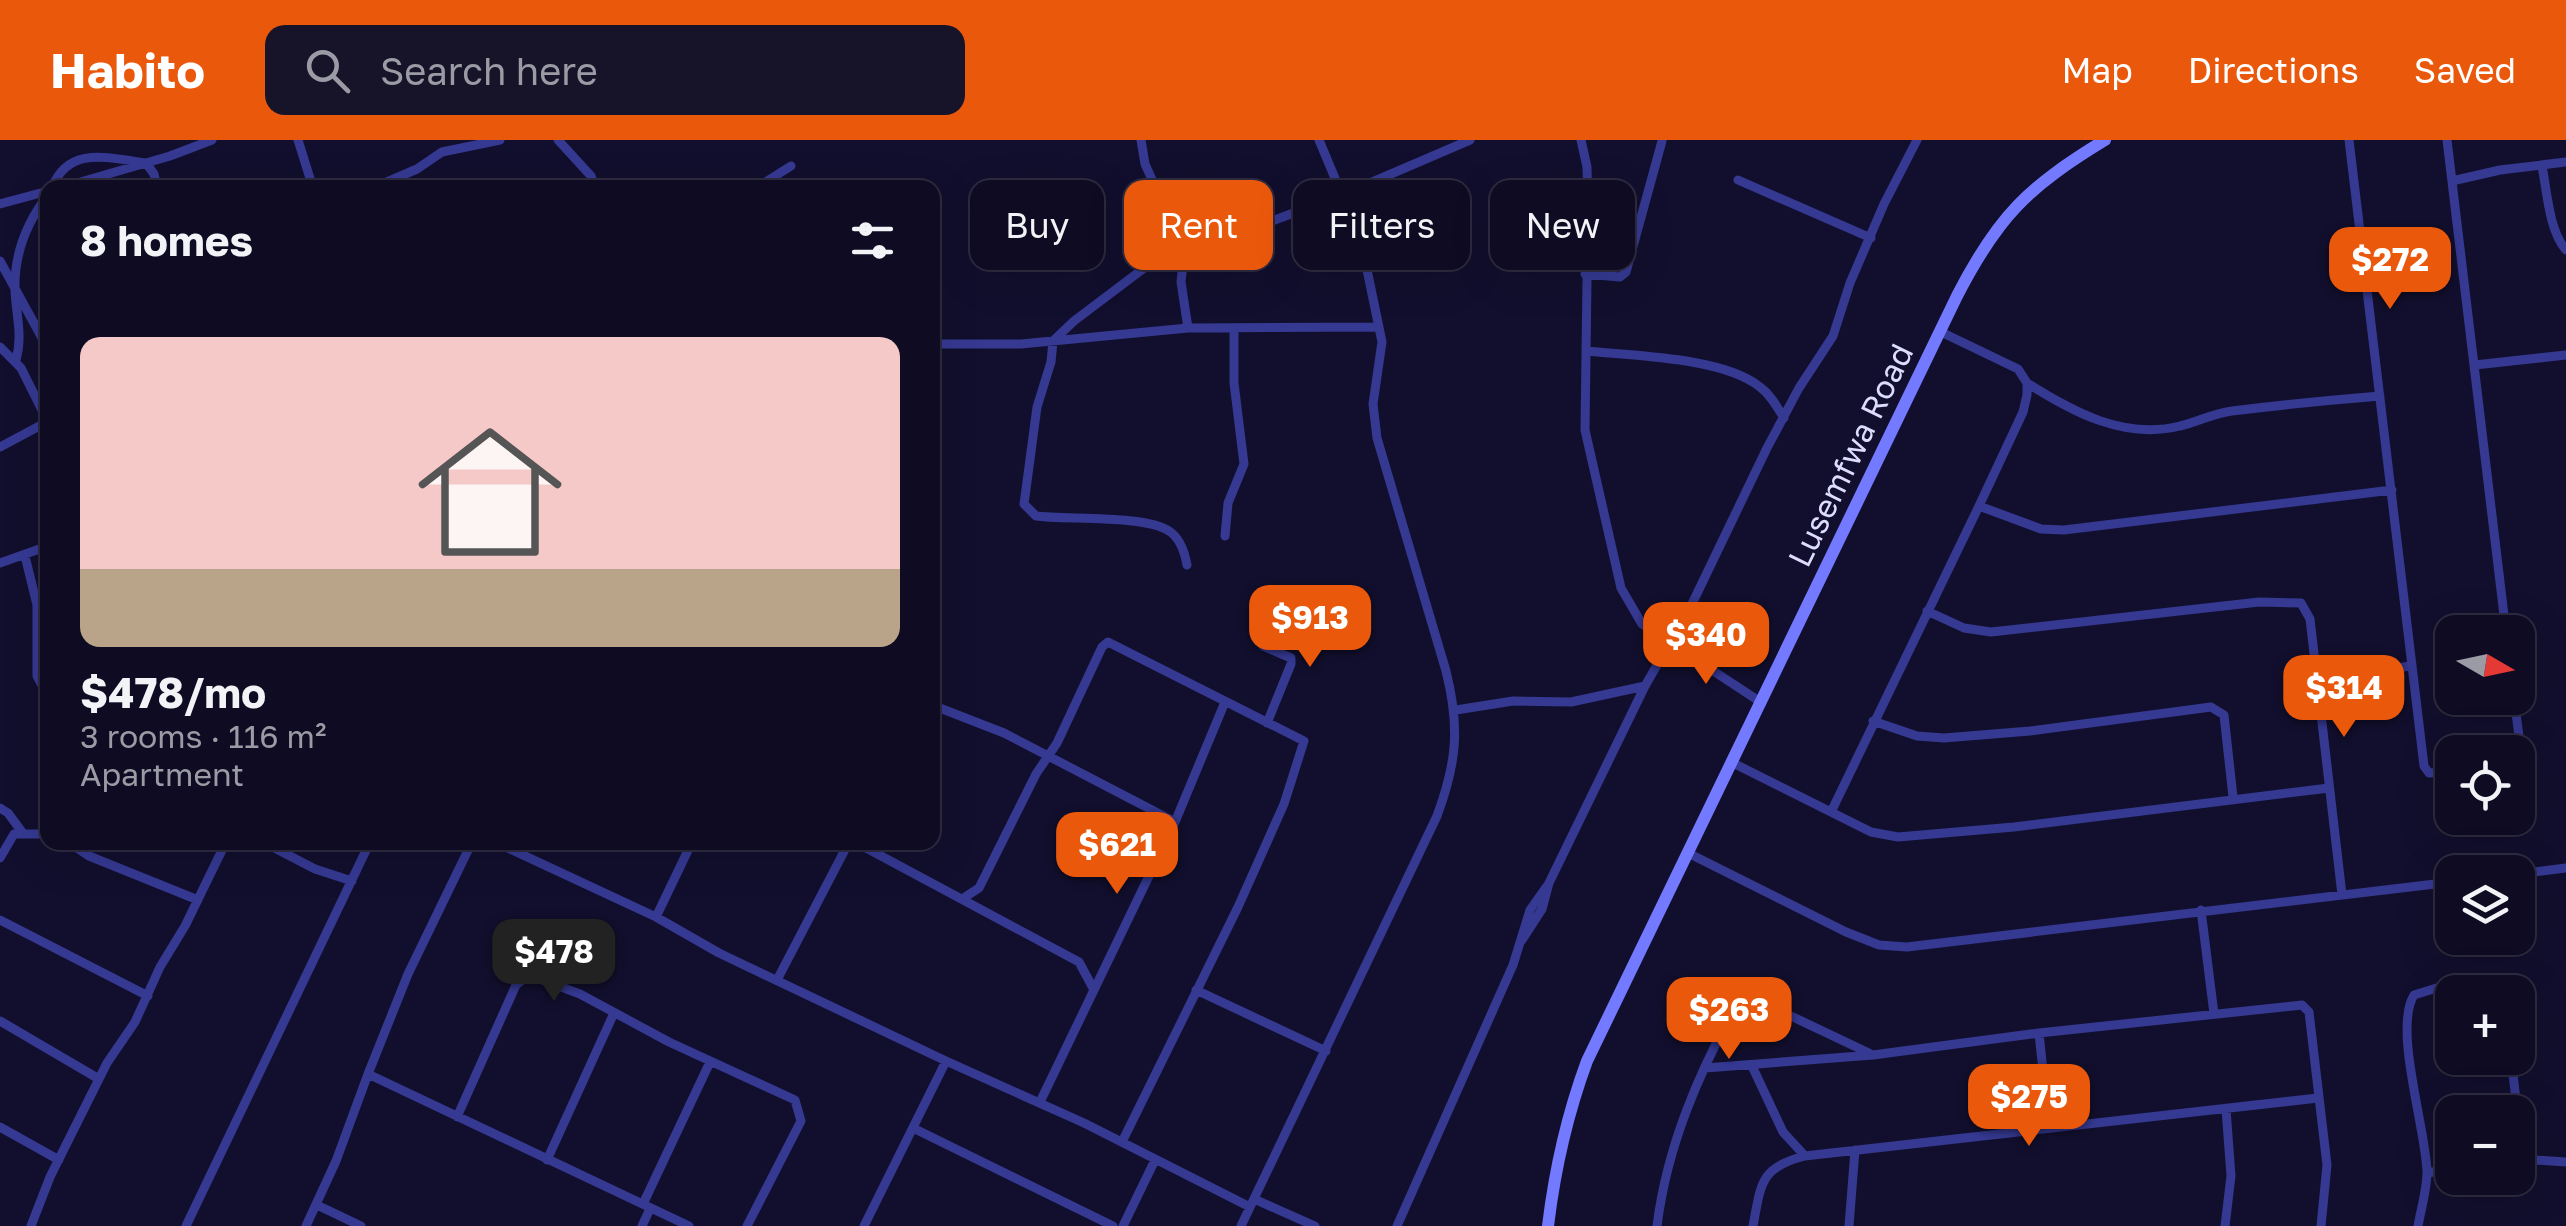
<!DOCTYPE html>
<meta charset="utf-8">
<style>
:root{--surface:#0e0b22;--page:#17142a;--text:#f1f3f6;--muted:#9b9ba5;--line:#2e2b40;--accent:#ea580c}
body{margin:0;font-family:"Golos Text",sans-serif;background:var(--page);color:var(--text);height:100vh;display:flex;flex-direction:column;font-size:38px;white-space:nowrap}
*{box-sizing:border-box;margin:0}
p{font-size:32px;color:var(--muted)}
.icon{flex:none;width:55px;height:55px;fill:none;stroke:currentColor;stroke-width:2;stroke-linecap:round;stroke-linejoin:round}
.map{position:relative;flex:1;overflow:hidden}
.details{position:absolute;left:40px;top:40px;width:900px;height:670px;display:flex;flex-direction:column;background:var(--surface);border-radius:20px;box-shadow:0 10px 40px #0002,0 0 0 2px var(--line)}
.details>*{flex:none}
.guide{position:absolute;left:970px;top:40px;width:950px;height:90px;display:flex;gap:20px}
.needle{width:65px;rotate:99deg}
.controls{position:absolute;left:2435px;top:475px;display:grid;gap:20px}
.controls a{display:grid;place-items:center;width:100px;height:100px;border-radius:20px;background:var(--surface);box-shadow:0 10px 40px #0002,0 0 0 2px var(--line);font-size:50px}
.price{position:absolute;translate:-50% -85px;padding:0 22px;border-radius:20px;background:var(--accent);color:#fff;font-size:32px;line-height:65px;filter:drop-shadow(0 2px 5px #0008)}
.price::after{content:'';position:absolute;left:50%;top:60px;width:30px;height:22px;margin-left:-15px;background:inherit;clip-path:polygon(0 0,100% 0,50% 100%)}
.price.active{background:#222;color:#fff}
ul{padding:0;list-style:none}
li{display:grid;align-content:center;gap:20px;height:530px;padding:0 40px}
li span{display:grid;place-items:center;height:310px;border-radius:20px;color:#555}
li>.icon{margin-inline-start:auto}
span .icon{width:180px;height:180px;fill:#fffc;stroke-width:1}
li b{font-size:42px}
h2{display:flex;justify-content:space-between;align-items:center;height:120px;padding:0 40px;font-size:42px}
.pill{padding:0 35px;border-radius:20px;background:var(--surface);box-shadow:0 10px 40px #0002,0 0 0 2px var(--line);font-size:35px;line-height:90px}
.pill.active{background:var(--accent);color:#fff}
header{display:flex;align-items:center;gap:60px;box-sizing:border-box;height:140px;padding:0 50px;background:var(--accent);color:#fff}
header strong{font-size:48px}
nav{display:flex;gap:55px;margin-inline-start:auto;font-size:35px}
.search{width:700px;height:90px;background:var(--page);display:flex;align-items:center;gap:25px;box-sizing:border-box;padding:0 35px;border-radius:20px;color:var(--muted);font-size:38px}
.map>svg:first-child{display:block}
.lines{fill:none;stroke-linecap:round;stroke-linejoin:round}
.street{stroke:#353992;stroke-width:9}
.secondary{stroke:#737aff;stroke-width:12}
.labels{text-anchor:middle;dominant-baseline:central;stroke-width:8;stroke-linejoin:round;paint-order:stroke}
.street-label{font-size:32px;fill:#dddcff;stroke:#120f2e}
</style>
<header>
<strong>Habito</strong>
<div class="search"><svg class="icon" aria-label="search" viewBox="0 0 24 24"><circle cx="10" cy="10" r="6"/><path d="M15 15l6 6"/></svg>Search here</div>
<nav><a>Map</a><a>Directions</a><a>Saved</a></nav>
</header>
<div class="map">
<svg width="2566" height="1086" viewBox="0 0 2566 1086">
<rect width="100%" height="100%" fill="#120f2e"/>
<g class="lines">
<path class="street" d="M298,0L313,48
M558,0L591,36L595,48
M1141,0L1145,24L1181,104
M1581,0L1587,27L1588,65L1585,290L1621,448L1642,484L1762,563
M2349,0L2424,626L2429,633L2452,632
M2447,0L2506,492
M2542,26C2547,51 2549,91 2566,110
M1738,40L1871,98
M2452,41L2500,30L2566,22
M52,48C68,5 109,18 146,23L154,34L157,48
M60,48L170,16L212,0
M373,48L417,29L442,12L500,0
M756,48L791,26
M0,64L48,51
M1180,101L1074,181L1053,201L1051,222L1037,267L1024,364L1036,376C1067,380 1146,375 1169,391C1180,398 1185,414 1187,425
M0,121L41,196L48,214
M1585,134L1620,137L1626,132L1662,1
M1188,188L1181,142L1183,123L1191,109L1202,102L1272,81L1342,55L1319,0
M932,204H1021L1188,188L1377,187
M0,207L21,228L48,282
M1586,211C1633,216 1723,217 1760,247C1771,255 1777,267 1784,278
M16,220C23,195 16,175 15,150C14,115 27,82 48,55
M2475,225L2566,215
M2027,243C2073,272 2124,300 2180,286C2198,282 2214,273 2232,271C2281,265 2331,260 2380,256
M0,307L45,283
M1979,366L2041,389L2064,390L2392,350
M1225,396L1228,363L1244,324L1234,243V190
M25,416L37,465V536L48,556
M0,423L48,406
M1927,471L1964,488L1991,492L2259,462L2301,463L2310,479L2342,755
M1263,506L1291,518V524L1267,583
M2318,538L2411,526
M2514,558L2520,604L2518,614
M932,565L1004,593L1175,682
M1456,570L1513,561L1571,562L1645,546
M1873,581L1917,596L1944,598L2030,591L2211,567L2224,575L2233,657
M1733,623L1871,692L1898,697L2014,687L2329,648
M0,668L8,673L22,692
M1832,670L1979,366L2023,272L2027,255V243L2018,229L1941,192
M68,702L89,716L198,760
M263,702L315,729L352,741
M472,702L408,834L368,934L689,1086
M495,702L656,777L719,813L946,921L1084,983L1250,1067
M855,702L1079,822L1093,848
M1688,713L1846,792L1879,805L1907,807L2452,742
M0,718L14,694H48
M2518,734L2566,728
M962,759L979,748L1036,634L1057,603L1102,507L1108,502L1304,601L1284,664L1238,767L1122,1002
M2201,770L2214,874
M656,777L692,702
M0,780L148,856
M1522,800L1542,769L1549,743L1645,546L1691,466L1767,308L1799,248L1833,196L1850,143L1884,64L1917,0
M777,840L849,702
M1196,850L1326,911
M0,881L99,939
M2039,893L2049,988
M2511,918L2523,1018
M1752,926L1783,992L1805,1016
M1705,928L1873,915L2039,893L2302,865L2309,872L2327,1025L2321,1086
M1040,962L1175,682L1225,562
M457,977L516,845L529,835L580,854L669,902L795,960L801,981L747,1086
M0,987L59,1020
M913,988L1113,1086
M2519,1019L2566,1022
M547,1020L614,873
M2427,1033L2452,1029
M1254,1059L1315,1086
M643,1064L710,922
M317,1065L361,1086
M31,1086L50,1037L107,923L135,882L160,827L185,786L226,702
M186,1086L370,702
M306,1086L336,1021L368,934
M642,1086L650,1069
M864,1086L946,921
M1123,1086L1155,1020
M1241,1086L1437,676C1457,622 1460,587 1446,531L1377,298L1373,264L1382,202L1365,120L1342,55L1470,0
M1397,1086L1513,825L1530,770L1547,746
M1657,1086C1667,1006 1699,932 1738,862L1745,857L1755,859L1871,914
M1753,1086C1761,1044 1760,1027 1805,1016L2318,958
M1849,1086L1855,1010
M2225,1086L2231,1036L2226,969
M2418,1086C2421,1069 2427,1049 2427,1032C2426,989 2393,889 2414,855L2453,843L2490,840L2496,842L2502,852"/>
<path class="secondary" d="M1548,1086C1555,1028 1567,975 1587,921L1957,156C1998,76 2028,47 2105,0"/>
</g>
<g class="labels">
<g class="street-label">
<text transform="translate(1850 315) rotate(-64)">Lusemfwa Road</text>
</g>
</g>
</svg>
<div class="controls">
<a><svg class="needle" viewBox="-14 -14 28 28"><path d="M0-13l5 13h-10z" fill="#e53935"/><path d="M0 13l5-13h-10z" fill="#9b9ba5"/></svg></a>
<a><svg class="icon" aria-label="locate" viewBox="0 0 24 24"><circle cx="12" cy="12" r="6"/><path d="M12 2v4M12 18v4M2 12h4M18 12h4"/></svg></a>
<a><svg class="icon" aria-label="layers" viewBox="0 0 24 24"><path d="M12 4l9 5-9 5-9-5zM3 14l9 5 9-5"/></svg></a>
<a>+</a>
<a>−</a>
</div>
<b class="price" style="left:2390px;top:172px">$272</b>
<b class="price" style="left:1310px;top:530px">$913</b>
<b class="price" style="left:1706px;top:547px">$340</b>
<b class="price" style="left:2344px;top:600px">$314</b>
<b class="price" style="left:1117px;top:757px">$621</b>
<b class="price active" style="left:554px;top:864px">$478</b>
<b class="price" style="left:1729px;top:922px">$263</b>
<b class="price" style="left:2029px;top:1009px">$275</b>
<div class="guide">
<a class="pill">Buy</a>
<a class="pill active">Rent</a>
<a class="pill">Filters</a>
<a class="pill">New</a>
</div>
<section class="details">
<h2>8 homes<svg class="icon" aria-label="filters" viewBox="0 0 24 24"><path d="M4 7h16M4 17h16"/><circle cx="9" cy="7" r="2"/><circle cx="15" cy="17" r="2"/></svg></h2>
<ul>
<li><span style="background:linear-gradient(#f6c9c9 75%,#b9a48a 0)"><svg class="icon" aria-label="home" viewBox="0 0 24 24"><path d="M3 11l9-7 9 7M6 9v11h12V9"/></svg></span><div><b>$478/mo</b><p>3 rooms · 116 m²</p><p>Apartment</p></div></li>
</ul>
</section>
</div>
